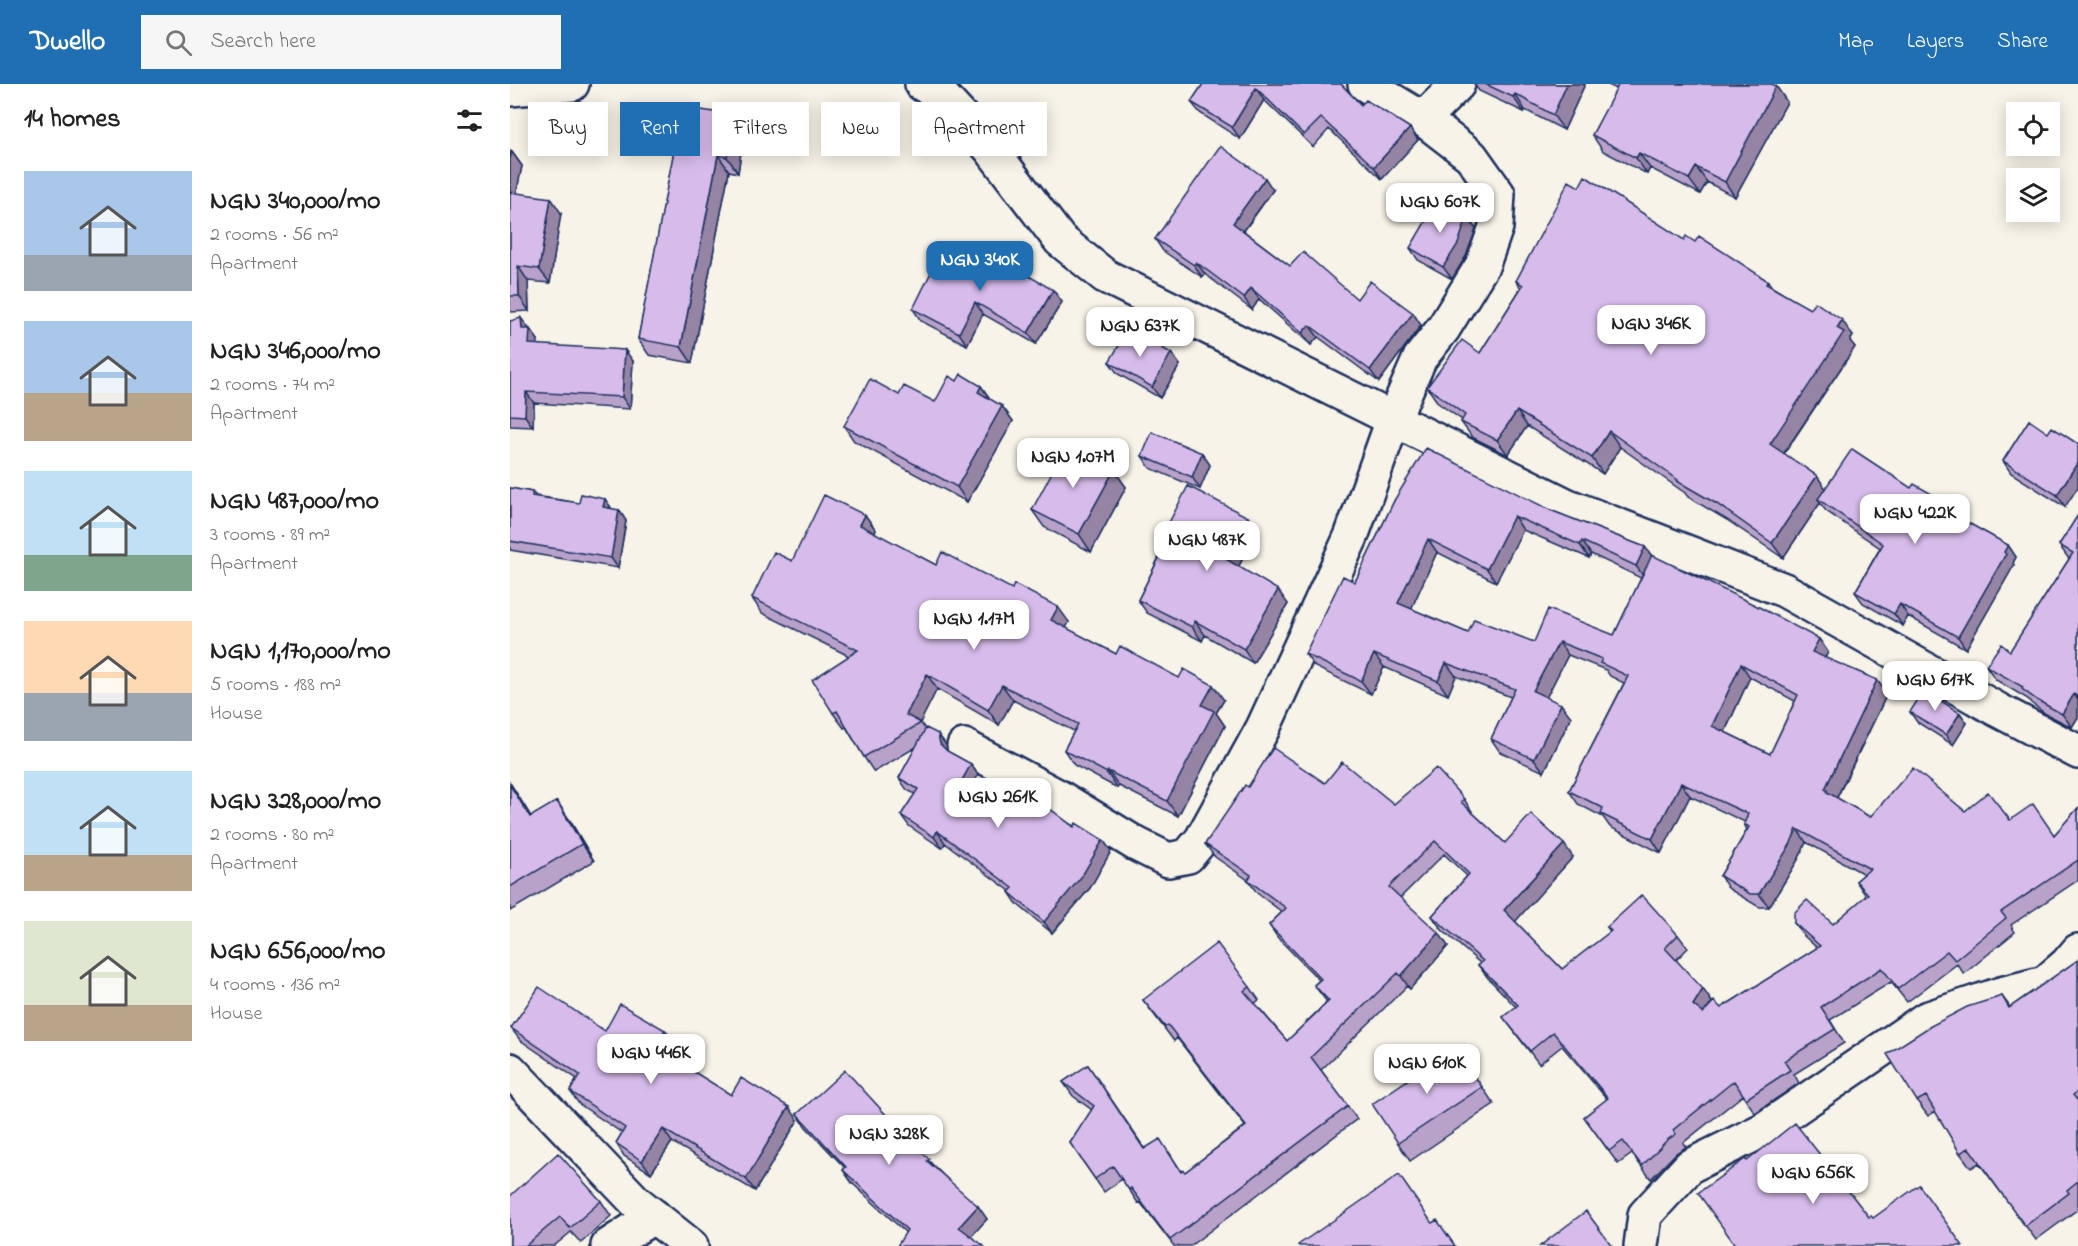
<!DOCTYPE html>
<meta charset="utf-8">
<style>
:root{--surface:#fff;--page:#f6f6f6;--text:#222;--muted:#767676;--accent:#1f6fb2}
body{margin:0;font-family:"Indie Flower",sans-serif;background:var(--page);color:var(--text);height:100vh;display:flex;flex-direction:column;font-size:22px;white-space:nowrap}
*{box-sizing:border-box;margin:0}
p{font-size:20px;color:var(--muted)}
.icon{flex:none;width:33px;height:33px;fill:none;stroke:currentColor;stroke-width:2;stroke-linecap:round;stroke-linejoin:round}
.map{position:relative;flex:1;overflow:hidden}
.panel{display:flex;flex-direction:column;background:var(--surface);width:510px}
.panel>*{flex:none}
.guide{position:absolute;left:18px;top:18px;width:570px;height:54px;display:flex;gap:12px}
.buttons{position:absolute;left:1496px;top:18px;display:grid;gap:12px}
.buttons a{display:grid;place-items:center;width:54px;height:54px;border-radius:0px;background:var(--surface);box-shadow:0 3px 15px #0003;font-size:30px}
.price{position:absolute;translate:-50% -51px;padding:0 14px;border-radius:12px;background:#fff;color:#222;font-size:20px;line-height:39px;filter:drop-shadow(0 2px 3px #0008)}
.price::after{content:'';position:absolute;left:50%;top:36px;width:18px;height:14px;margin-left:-9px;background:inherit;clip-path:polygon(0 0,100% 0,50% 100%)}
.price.active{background:var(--accent);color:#fff}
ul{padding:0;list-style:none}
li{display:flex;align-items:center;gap:18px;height:150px;padding:0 24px}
li span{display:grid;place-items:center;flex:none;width:168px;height:120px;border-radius:0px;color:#555}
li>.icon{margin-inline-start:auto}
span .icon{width:72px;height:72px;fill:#fffc;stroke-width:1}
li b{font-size:26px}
h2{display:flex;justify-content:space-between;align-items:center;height:72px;padding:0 24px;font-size:26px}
.tag{padding:0 21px;border-radius:0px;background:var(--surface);box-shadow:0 3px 15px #0003;font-size:21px;line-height:54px}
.tag.active{background:var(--accent);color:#fff}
header{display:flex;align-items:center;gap:36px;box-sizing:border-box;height:84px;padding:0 30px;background:var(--accent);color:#fff}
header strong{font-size:28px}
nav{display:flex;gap:33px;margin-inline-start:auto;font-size:21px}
.search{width:420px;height:54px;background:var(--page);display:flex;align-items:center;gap:15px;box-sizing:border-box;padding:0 21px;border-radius:0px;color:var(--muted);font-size:22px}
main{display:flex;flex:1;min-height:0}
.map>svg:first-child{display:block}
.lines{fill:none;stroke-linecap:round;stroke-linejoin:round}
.minor-casing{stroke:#1b2f5e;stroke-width:38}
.minor{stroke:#f7f3e8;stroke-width:33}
.wall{fill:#b9a2ca;stroke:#1b2f5e;stroke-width:1.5;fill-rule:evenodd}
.shaded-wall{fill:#9684a4;stroke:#1b2f5e;stroke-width:1.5}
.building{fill:#d7bceb;stroke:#1b2f5e;stroke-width:1.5;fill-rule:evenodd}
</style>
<header>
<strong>Dwello</strong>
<div class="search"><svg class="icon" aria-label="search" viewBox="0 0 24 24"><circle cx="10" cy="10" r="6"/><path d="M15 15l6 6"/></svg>Search here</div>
<nav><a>Map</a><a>Layers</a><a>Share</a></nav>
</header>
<main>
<section class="panel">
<h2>14 homes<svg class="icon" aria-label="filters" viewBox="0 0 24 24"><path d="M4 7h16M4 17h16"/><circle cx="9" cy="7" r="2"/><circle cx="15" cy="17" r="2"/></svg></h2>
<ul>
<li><span style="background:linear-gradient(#a9c7e8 70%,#9aa5b1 0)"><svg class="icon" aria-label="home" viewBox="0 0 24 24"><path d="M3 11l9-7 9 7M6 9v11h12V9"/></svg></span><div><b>NGN 340,000/mo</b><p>2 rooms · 56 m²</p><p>Apartment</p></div></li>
<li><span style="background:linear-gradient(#a9c7e8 60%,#b9a48a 0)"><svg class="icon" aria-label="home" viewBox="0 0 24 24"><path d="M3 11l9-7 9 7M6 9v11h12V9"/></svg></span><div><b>NGN 346,000/mo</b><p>2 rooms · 74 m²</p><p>Apartment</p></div></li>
<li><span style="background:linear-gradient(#bfe0f5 70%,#7fa58c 0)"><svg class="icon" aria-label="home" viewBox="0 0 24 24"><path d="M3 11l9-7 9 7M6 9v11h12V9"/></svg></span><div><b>NGN 487,000/mo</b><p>3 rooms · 89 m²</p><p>Apartment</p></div></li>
<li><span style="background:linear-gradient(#ffd9b3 60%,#9aa5b1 0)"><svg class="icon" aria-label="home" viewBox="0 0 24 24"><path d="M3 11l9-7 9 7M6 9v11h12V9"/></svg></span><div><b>NGN 1,170,000/mo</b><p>5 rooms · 188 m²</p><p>House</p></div></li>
<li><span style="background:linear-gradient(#bfe0f5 70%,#b9a48a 0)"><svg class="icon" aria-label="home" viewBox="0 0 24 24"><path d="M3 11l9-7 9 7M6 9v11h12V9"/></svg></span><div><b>NGN 328,000/mo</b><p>2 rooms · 80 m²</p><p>Apartment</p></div></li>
<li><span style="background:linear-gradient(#dfe7d0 70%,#b9a48a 0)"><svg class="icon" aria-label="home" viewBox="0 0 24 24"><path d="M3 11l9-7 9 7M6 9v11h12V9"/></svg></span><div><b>NGN 656,000/mo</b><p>4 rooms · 136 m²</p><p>House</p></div></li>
</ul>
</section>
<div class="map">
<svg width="1568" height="1162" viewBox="0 0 1568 1162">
<rect width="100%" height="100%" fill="#f7f3e8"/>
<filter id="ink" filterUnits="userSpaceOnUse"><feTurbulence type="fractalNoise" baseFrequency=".0167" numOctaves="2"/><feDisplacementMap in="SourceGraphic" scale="12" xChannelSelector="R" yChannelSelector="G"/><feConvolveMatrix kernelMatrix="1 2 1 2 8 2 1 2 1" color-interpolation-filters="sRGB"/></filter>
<g filter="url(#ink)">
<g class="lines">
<defs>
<path id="minor" d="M412,0L431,11L480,64L550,156L595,192L1058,422L1274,506L1488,626L1568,668
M855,0L913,35L948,0
M0,5L62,0
M454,662L549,713L626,760L658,776L678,772L692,755L753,644L841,453L883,336L910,274L933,245L973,180L986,143L988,110L961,72L913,35
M0,986L126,1118L181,1162
M98,1162L144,1132
M1131,1162L1135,1131L1180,1082L1253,1046L1416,935L1491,910L1535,899L1557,880L1568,867"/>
</defs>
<use href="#minor" class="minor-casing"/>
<use href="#minor" class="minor"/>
</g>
<path class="wall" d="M693,0H831L851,21L908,56L872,95L819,45L803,63L754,16L730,55L690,29L681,18Z
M964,0H1075L1054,46L1015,26L1014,28L969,7Z
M1096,0H1262L1266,2L1277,18L1225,113L1197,98L1190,110L1140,84L1137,90L1093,67L1082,51L1107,5Z
M234,47L228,89L219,87L182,279L139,271L128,255L164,68L159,61Z
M0,67L2,68L12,82L6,109L51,129L40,199L18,197L19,227L0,228Z
M763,106L734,147L780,182L847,215L911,241L869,298L808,253L801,261L749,215L742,226L695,190L692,193L653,167L645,155Z
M957,133L966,145L956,172L942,195L908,176L900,164Z
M1174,156L1185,158L1258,197L1262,203L1343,252L1340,257L1345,263L1274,370L1307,392L1315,404H1401L1452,434L1451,435L1498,461L1506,473L1503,479L1504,481L1456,565L1398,532L1393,542L1353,519L1345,508L1370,464L1316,427L1310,419L1273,474L1217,436L1178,413L1175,409L1110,363L1093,390L1017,342L998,371L962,353L951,338L952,336L928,319L917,303L970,269L1011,204L1006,197Z
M489,188L543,206L552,218L526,260L473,230L457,261L411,237L403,225Z
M0,237L20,245L28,256L27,261L123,277L120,325L24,319L23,343L0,342Z
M661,269L670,281L650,314L608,290L599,278Z
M447,297L471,302L481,316L492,322L503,337L457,418L344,357L334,342L389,311L425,318Z
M1519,336L1555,423L1501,389L1493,377Z
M692,369L700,381L690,405L640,384L632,372Z
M604,386L616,403L581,468L534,443L522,426Z
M0,404L22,408L26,412L69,419L95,415L102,425L109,426L116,437L108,484L0,466Z
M885,415L1040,426L1135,463L1142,472L1309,555L1318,568L1315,574L1367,596L1377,610L1327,714L1360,733L1455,727L1500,736L1544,751L1568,724V796L1501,841L1505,848L1454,890L1447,880L1397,918L1381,898L1320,936L1334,959L1284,990L1289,999L1245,1029L1233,1011L1173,1059L1176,1063L1166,1069L1141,1095L1122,1070L1108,1080L1074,1033L1097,1015L1052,962L1029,980L993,933L1006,923L978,894L968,881L970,879L932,846L922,832L957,792L934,770L890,814L938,862L900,905L897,902L811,986L847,1035L680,1162H664L630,1118L628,1119L612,1095L594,1108L560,1059L582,1026L563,1012L553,998L578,981L635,1065L659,1068L671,1087L675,1088L735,1042L667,954L664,957L633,916L740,903L749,916L745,919L777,957L817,918L804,901L809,896L768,854L759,841L772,828L747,809L738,796L705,773L695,760L738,703L815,699L884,720L954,715L963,729L995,759L1063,773L1005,837L1052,885L1100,848L1097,843L1168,851L1178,864L1166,876L1202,918L1201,921L1211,924L1307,864L1294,852L1284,839L1323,840L1356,812L1346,797L1354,790L1296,758L1289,774L1259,823H1249L1219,805L1210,792L1237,746L1234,740L1235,738L1180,712L1151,769L1100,743L1093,733L1068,720L1059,707L1114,599L1100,592L1096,586L1058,571L1036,613L1061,633L1034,688L990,668L981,655L1001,613L946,592L938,611L874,583L861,610L805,583L795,570L845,498ZM1013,446L1079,474L1081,470L1131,494L1104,551L1024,558L958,549L901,525L927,468L986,498ZM1240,593L1285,617L1260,670L1215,648Z
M355,431L366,446L364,449L426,481L559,538L556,544L606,570L669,594L714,616L706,629L715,642L668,732L609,702L607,704L564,681L554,666L564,647L503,616L489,641L427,605L410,638L415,645L428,650L436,661L437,667L461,680L468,691L461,704L495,725L564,743L593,756L601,767L580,804L542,849L507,820L499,808L500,807L435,759L432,764L399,742L391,731L405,710L397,706L389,694L406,663L364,688L354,673L336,643L334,644L323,629L339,572L252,529L242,514L282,477Z
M1568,431V633L1562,643L1536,630L1521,619L1518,615L1486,596L1476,582L1500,567L1559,475L1549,461Z
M747,447L729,482L778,520L743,579L695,551L692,557L637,529L628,516L655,461L651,454Z
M1400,628L1450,629L1457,639L1443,661L1407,638Z
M0,699L21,733L59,735L84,777L0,827Z
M1568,876V1125L1526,1156L1469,1079L1461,1084L1450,1069L1426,1027L1418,1032L1407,1017L1492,912L1500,923Z
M1,944L95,947L155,946L164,958L156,971L221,1011L288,1036L245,1107L162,1058L141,1089L114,1072L106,1059L112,1049L69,1020L60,1007L67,995L10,956Z
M957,981L984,1020L900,1077L888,1059Z
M287,1030L379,1034L386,1044L477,1135L461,1152L395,1148L342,1099L333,1086L335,1084L296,1043Z
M0,1112L91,1117L101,1132L71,1159L61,1148L44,1162H0Z"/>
<path class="shaded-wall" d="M1057,0H1075L1054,46L1043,31Z
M1266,2L1277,18L1225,113L1215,98Z
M746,4L754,16L730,55L722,43Z
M1005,10L1015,26L1014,28L1003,13Z
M223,31L234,47L228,89L217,73Z
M900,44L908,56L872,95L864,83Z
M2,68L12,82L4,121L0,116V75Z
M1129,69L1140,84L1137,90L1126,74Z
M208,71L219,87L182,279L171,263Z
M1186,83L1197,98L1190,110L1179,95Z
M755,94L763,106L731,150L723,139Z
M41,114L51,129L40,199L29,185Z
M957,133L966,145L956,172L942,195L933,183Z
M686,178L695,190L692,193L684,181Z
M8,182L18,197L19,227L9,212Z
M741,204L749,215L742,226L734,214Z
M543,206L552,218L526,260L518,249Z
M465,218L473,230L457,261L449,249Z
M903,229L911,241L869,298L860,286Z
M11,234L28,256L27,271L19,260L12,245Z
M1332,236L1343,252L1340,257L1345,263L1270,375L1260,360Z
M799,241L808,253L801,261L792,249Z
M115,266L123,277L120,325L112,313Z
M661,269L670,281L650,314L642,303Z
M471,302L482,318L468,308Z
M16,308L24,319L23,343L15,332Z
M492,322L503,337L457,418L447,403Z
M1007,327L1017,342L998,371L987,356Z
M1099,347L1110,363L1093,390L1082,374Z
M692,369L700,381L690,405L682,393Z
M1568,378V403L1555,423L1547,411Z
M604,386L616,403L581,468L569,450Z
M1307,392L1318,408L1308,415L1310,419L1273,474L1262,459Z
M95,415L102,425L93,423Z
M1443,422L1452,434L1448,440L1440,429Z
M109,426L116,437L108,484L101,474Z
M355,431L366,446L361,456L350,441Z
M1004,432L1013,446L986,498L977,485Z
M738,433L747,447L725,489L716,475Z
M918,455L927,468L898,532L888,519Z
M1072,457L1081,470L1079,474L1070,461Z
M1498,461L1506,473L1503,479L1504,481L1456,565L1448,553Z
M1135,463L1145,476L1136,496L1126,482Z
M768,506L778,520L743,579L734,565Z
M1390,520L1398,532L1393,542L1384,530Z
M548,523L559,538L552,551L541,536Z
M685,537L695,551L692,557L682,543Z
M1309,555L1318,568L1311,581L1302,568Z
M1049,558L1058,571L1033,620L1023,607Z
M864,570L874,583L861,610L851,597Z
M936,579L946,592L938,611L928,597Z
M1231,580L1240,593L1211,656L1202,642Z
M417,590L427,605L410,639L396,631Z
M1367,596L1377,610L1325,717L1326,722L1315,705Z
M492,601L503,616L489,641L478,626Z
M703,601L714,616L706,629L715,642L668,732L657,717L692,621Z
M1564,610L1568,616V633L1562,643L1552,630Z
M1051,620L1061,633L1034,688L1024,675Z
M1450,629L1457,639L1443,661L1436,651Z
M428,650L436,661L438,671L430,660Z
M461,680L468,691L459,709L451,698Z
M598,687L609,702L607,704L597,689Z
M0,699L32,750L20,733L0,701Z
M1171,699L1180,712L1151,769L1142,755Z
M47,717L59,735L84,777L72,760Z
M1287,745L1296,758L1289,774L1259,823L1249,810Z
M427,747L435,759L432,764L424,753Z
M593,756L601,767L580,804L542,849L534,838Z
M1054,760L1063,773L1004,839L994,826Z
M929,849L938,862L900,905L891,892Z
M1193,905L1202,918L1192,935L1183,921Z
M155,946L164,958L153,976L144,963Z
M279,1023L288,1036L245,1107L236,1095Z
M153,1045L162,1058L141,1089L132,1077Z
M468,1122L477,1135L458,1156L449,1143Z"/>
<path class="building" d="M693,0H831L851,21L856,16L900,44L864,83L811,34L794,51L746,4L722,43L681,18Z
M975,0H1057L1043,31L1005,10L1003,13Z
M1109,0H1262L1266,2L1215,98L1186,83L1179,95L1129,69L1126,74L1082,51Z
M165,22L223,31L217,73L208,71L171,263L128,255L165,61H159Z
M710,62L755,94L723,139L780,182L793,168L847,215L860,197L903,229L860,286L799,241L792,249L741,204L734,214L686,178L684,181L645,155Z
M1075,92L1174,156L1176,152L1185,158L1189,152L1258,197L1256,200L1300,225L1305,218L1332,236L1327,244L1334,248L1260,360L1307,392L1262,459L1207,420L1167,397L1168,396L1099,347L1082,374L1007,327L987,356L951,338L955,331L917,303L952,256L970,269L1013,201L1006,197L1059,97L1069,103Z
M0,108L41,114L29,185L8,182L9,212H0Z
M928,116L957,133L948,160L933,183L900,164Z
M435,160L489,188L495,178L543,206L518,249L465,218L449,249L403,225Z
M11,234L12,245H20L19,260L115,266L112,313L16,308L15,332L0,331V237Z
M619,245L661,269L642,303L599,278Z
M451,290L471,302L468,308L492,322L447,403L334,342L360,295L389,311L394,302L425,318L439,292L447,297Z
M1519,336L1538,349L1542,343L1568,360V378L1547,411L1493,377Z
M642,348L692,369L682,393L632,372Z
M557,360L604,386L569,450L522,426Z
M916,364L1040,426L1135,463L1126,482L1072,457L1070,461L1004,432L977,485L918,455L888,519L958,549L964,535L1024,558L1038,525L1104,551L1142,471L1249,523L1309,555L1302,568L1367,596L1315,705L1317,706V708L1360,733L1403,684L1455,727L1478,708L1500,736L1523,720L1544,751L1568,724V776L1491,828L1496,834L1445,876L1437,867L1388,905L1372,884L1311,923L1325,945L1274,977L1280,986L1236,1015L1224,997L1163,1046L1166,1050L1157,1056L1132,1082L1113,1057L1099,1067L1074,1033L1098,1014L1043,948L1020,967L993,933L1008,921L968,881L973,877L922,832L959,790L925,757L879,803L929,849L891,892L888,889L801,973L838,1022L660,1156L621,1104L619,1106L603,1082L585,1095L560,1059L584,1022L553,998L578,981L634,1065L650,1055L671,1088L673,1086L675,1088L736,1042L658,941L655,943L633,916L707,859L740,903L734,907L777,957L819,917L804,901L811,895L759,841L776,824L738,796L741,791L695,760L735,701L738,703L763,664L815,699L832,678L884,720L926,684L954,715L951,718L995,759L1021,730L1054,760L994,826L1052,885L1101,847L1097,843L1132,811L1168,851L1155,864L1193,905L1183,921L1193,929L1204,917L1211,924L1310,862L1284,839V829L1297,816L1323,840L1358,810L1346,797L1360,785L1287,745L1280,761L1249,810H1240L1210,792L1239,743L1234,740L1238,730L1171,699L1142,755L1091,730L1093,724L1059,707L1118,592L1090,579L1092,575L1049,558L1023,607L1051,620L1024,675L981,655L1005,605L936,579L928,597L864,570L851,597L795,570L833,492L845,498L885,415ZM1231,580L1288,611L1260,670L1202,642Z
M1342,365L1401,404L1404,400L1443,422L1440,429L1498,461L1494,468L1496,470L1448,553L1390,520L1384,530L1345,508L1373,460L1308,415Z
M678,402L738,433L716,475L768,506L734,565L685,537L682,543L628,516L657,458L651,454Z
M0,404L22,408V412L69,419L71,410L95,415L93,423L109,426L101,474L0,457Z
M314,411L355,431L350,441L426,481L432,468L502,505L504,500L548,523L541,536L606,570L610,562L669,594L674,585L703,601L692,621L704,627L657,717L598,687L597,689L554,666L568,640L492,601L478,626L417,590L396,631L411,639L354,673L327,627L323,629L302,596L348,566L242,514L264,468L282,477Z
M1568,431V613L1564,610L1552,630L1527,616L1512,605L1513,603L1476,582L1491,560L1500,567L1563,469L1549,461Z
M1414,606L1450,629L1436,651L1400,628Z
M416,644L428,650L430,660L437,667L461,680L451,698L495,725L509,706L527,715L564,743L566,739L593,756L572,792L534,838L499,808L503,804L427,747L424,753L391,731L408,705L389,694Z
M0,701L20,733L47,717L72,760L0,803Z
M1568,876V1007L1563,1011L1568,1017V1097L1557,1106L1559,1109L1515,1142L1459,1064L1450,1069L1416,1012L1407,1017L1377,970L1419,943L1457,923L1492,912L1499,924Z
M29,903L95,947L110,920L155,946L144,963L221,1011L231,994L279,1023L236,1095L153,1045L132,1077L106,1059L115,1044L60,1007L70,991L1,944Z
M945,964L972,1003L888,1059L862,1020Z
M335,986L379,1034L377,1036L419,1075L417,1077L468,1122L449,1143L474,1162H387L397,1146L333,1086L336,1083L287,1030Z
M1285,1039L1359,1133L1361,1132L1363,1134L1409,1101L1453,1162H1226L1188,1109L1235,1075L1237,1077Z
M48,1069L91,1117L60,1144L50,1133L15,1162H0V1112Z
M889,1091L922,1139L927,1136L945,1162H789L788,1161Z
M1076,1127L1102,1162H1030Z"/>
</g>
</svg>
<div class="buttons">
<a><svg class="icon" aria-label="locate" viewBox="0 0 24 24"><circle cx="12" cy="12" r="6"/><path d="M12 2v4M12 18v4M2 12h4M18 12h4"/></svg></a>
<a><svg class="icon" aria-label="layers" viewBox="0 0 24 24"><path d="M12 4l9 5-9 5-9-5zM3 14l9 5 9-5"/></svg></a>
</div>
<b class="price" style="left:930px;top:150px">NGN 607K</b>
<b class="price active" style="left:470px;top:208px">NGN 340K</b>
<b class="price" style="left:1141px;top:272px">NGN 346K</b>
<b class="price" style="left:630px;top:274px">NGN 637K</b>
<b class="price" style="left:563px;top:405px">NGN 1.07M</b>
<b class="price" style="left:1405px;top:461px">NGN 422K</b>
<b class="price" style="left:697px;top:488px">NGN 487K</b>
<b class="price" style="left:464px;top:567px">NGN 1.17M</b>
<b class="price" style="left:1425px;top:628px">NGN 617K</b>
<b class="price" style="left:488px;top:745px">NGN 261K</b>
<b class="price" style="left:141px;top:1001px">NGN 446K</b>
<b class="price" style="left:917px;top:1011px">NGN 610K</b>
<b class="price" style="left:379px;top:1082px">NGN 328K</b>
<b class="price" style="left:1303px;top:1121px">NGN 656K</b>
<div class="guide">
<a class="tag">Buy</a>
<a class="tag active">Rent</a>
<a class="tag">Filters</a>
<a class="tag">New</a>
<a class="tag">Apartment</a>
</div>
</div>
</main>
